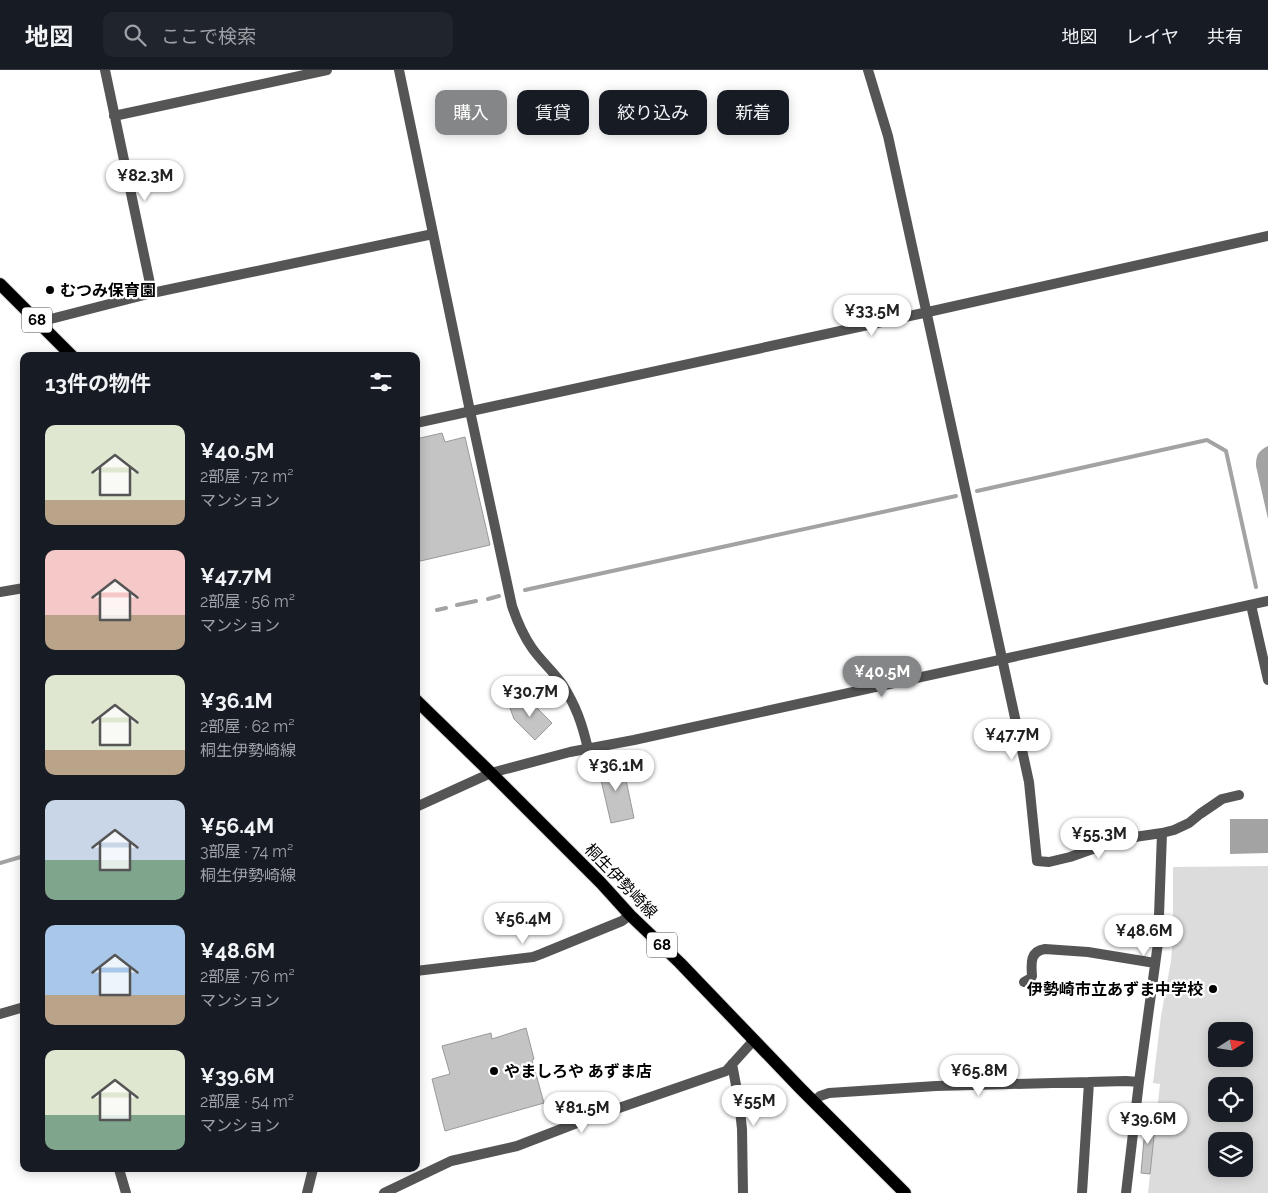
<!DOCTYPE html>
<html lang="ja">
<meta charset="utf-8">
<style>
:root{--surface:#171b24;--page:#20242c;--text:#f1f3f6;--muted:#9ea1a6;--line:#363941;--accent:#858687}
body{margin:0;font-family:Raleway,"Noto Sans JP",sans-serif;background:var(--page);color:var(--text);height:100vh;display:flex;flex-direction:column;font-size:19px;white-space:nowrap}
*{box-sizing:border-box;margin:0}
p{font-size:16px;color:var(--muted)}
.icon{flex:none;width:28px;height:28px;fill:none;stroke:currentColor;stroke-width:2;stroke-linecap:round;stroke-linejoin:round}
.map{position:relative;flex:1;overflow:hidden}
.drawer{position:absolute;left:20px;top:282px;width:400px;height:820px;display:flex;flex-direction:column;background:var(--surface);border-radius:10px;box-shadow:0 2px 12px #0003}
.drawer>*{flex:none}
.hud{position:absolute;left:435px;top:20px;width:475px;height:45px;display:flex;gap:10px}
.needle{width:32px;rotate:78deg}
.tools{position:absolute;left:1208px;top:952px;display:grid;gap:10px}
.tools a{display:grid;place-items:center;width:45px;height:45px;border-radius:10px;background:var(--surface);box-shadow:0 2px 12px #0003;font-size:25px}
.price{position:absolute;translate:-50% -42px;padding:0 11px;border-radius:18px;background:#fff;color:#222;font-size:16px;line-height:32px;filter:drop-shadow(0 1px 2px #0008)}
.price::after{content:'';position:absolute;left:50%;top:30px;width:15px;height:11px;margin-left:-8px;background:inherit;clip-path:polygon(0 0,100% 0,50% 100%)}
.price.current{background:var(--accent);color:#fff}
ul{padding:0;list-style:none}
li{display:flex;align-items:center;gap:15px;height:125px;padding:0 25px}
li span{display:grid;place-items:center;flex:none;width:140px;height:100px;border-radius:10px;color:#555}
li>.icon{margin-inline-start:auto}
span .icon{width:60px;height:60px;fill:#fffc;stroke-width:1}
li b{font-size:21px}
h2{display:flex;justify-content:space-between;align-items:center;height:60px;padding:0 25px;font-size:21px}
.chip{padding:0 18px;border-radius:10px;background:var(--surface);box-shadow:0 2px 12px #0003;font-size:18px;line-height:45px}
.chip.current{background:var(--accent);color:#fff}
header{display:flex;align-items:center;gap:30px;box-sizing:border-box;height:70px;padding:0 25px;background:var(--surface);border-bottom:1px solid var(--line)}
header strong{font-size:24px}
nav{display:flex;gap:28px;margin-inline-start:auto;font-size:18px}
.search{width:350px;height:45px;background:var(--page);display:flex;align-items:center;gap:12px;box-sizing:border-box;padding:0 18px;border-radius:10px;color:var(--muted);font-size:19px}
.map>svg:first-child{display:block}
.green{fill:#dcdcdc;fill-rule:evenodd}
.water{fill:#a3a3a3}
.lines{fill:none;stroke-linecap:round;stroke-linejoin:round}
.stream{stroke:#a3a3a3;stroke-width:4}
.building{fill:#c4c4c4;stroke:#999}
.primary-casing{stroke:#dbdbdb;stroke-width:14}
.minor{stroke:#555;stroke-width:10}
.tertiary{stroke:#555;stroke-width:10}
.primary{stroke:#000;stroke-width:12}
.poi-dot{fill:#000;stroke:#fff;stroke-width:2}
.labels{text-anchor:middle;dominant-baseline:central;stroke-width:4.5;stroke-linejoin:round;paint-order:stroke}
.shield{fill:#fff;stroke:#4c4c4c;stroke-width:1}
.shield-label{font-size:15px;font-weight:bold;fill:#000}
.poi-label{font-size:16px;font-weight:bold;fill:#000;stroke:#fff;text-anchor:start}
.street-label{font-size:16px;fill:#000;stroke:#fff}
</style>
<header>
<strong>地図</strong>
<div class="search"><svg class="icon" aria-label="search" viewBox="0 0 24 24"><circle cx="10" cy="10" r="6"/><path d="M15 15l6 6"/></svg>ここで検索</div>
<nav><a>地図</a><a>レイヤ</a><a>共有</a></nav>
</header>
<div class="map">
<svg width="1268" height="1123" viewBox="0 0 1268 1123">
<rect width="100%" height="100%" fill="#fff"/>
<path class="green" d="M1268,796V1123H1148L1160,1014L1153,1013L1161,946L1171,891L1173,866V797ZM1244,961V989H1216V961ZM1216,1016H1244V1044H1216ZM1216,1071H1244V1099H1216Z"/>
<path class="water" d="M1268,376V449L1256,396C1256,385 1258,381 1268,376Z
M1230,749H1268V783L1230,784Z"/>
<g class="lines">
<path class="stream" d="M977,421L1207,370L1226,381L1256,517
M525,520L956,426
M488,529L499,526
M457,535L476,531
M437,540L446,538
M0,793L24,786"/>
</g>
<path class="building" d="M442,363L445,372L465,367L490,475L416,492V369Z
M524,625L552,653L535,670L514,649L510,638Z
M622,691L634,748L611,753L598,697Z
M526,958L534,989L532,990L544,1033L445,1061L432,1009L450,1004L442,976L491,963L492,969Z
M1146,1047L1156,1048L1150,1104L1141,1103Z"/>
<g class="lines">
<defs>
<path id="primary" d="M0,214L72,286
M416,630L491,703L601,813L630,845L680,893L800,1018L905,1123"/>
</defs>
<use href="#primary" class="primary-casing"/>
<path class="minor" d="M105,0L152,223
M868,0L888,66L1029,712L1037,791L1049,792L1070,787L1121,769L1162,763L1174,760L1189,753L1200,744L1222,729L1239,725
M114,46L327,0
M39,252L152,223L433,164
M416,353L928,242L1268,166
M0,522L24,518
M1251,535L1268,610
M416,901L533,887L541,884L622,851L630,845
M1024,912L1031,908L1032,906C1031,893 1030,881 1045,879L1088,882L1155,893
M0,944L24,937
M732,994L739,1031L742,1059L743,1123
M814,1032L820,1026L829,1023L936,1016L1126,1011L1139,1012
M119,1099L126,1123
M307,1123L313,1099
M384,1123L451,1091L517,1076L590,1048L726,1001L754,970
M1082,1123L1089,1012
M1126,1123L1139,1012L1158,873L1162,763"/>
<path class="tertiary" d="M399,0L470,341L512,536C517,551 523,565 532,578C541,591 553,601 562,614C576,636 582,653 588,679
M416,737L491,703L570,682L634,670L1268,531"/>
<use href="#primary" class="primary"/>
</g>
<g class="poi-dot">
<circle cx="50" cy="220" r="5"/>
<circle cx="1213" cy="919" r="5"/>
<circle cx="494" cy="1001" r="5"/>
</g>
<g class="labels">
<g class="shield">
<rect x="22" y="237.5" width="30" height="25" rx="4"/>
<rect x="647" y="862.5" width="30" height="25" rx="4"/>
</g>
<g class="shield-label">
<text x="37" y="250">68</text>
<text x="662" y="875">68</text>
</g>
<g class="poi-label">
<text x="60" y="220">むつみ保育園</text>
<text x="1203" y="919" text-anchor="end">伊勢崎市立あずま中学校</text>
<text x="504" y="1001">やましろや あずま店</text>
</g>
<g class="street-label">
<text transform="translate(621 811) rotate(46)">桐生伊勢崎線</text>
</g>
</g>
</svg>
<div class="tools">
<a><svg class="needle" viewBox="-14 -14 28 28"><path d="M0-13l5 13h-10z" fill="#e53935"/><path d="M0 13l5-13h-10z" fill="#9ea1a6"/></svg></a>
<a><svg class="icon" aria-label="locate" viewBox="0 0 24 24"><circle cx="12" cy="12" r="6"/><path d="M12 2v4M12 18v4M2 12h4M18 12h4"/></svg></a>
<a><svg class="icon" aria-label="layers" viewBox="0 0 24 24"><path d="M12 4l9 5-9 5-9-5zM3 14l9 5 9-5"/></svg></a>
</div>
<b class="price" style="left:145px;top:132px">¥82.3M</b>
<b class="price" style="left:872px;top:267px">¥33.5M</b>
<b class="price current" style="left:882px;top:628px">¥40.5M</b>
<b class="price" style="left:530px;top:648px">¥30.7M</b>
<b class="price" style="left:1012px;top:691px">¥47.7M</b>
<b class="price" style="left:616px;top:722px">¥36.1M</b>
<b class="price" style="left:1099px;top:790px">¥55.3M</b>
<b class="price" style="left:523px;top:875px">¥56.4M</b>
<b class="price" style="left:1144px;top:887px">¥48.6M</b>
<b class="price" style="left:979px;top:1027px">¥65.8M</b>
<b class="price" style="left:754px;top:1057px">¥55M</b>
<b class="price" style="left:582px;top:1064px">¥81.5M</b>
<b class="price" style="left:1148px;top:1075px">¥39.6M</b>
<div class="hud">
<a class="chip current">購入</a>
<a class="chip">賃貸</a>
<a class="chip">絞り込み</a>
<a class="chip">新着</a>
</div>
<section class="drawer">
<h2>13件の物件<svg class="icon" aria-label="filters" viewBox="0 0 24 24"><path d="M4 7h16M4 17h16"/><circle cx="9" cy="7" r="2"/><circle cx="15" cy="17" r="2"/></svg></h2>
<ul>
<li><span style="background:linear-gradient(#dfe7d0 75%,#b9a48a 0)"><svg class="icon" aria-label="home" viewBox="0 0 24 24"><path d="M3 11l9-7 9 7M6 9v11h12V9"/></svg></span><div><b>¥40.5M</b><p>2部屋 · 72 m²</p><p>マンション</p></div></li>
<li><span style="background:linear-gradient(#f6c9c9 65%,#b9a48a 0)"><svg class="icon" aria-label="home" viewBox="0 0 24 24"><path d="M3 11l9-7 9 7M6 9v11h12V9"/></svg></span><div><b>¥47.7M</b><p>2部屋 · 56 m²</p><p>マンション</p></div></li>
<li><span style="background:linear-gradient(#dfe7d0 75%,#b9a48a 0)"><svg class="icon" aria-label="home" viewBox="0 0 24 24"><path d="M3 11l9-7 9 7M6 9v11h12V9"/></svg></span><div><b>¥36.1M</b><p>2部屋 · 62 m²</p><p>桐生伊勢崎線</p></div></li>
<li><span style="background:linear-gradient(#c9d6e8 60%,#7fa58c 0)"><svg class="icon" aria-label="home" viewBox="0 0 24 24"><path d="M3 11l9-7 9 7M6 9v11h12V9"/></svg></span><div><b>¥56.4M</b><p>3部屋 · 74 m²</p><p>桐生伊勢崎線</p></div></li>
<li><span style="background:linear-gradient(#a9c7e8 70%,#b9a48a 0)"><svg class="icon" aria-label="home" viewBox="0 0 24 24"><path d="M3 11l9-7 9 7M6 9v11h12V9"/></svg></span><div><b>¥48.6M</b><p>2部屋 · 76 m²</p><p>マンション</p></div></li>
<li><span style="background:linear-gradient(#dfe7d0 65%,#7fa58c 0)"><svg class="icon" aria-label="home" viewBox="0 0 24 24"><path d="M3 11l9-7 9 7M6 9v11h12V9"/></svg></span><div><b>¥39.6M</b><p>2部屋 · 54 m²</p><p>マンション</p></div></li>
</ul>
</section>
</div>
